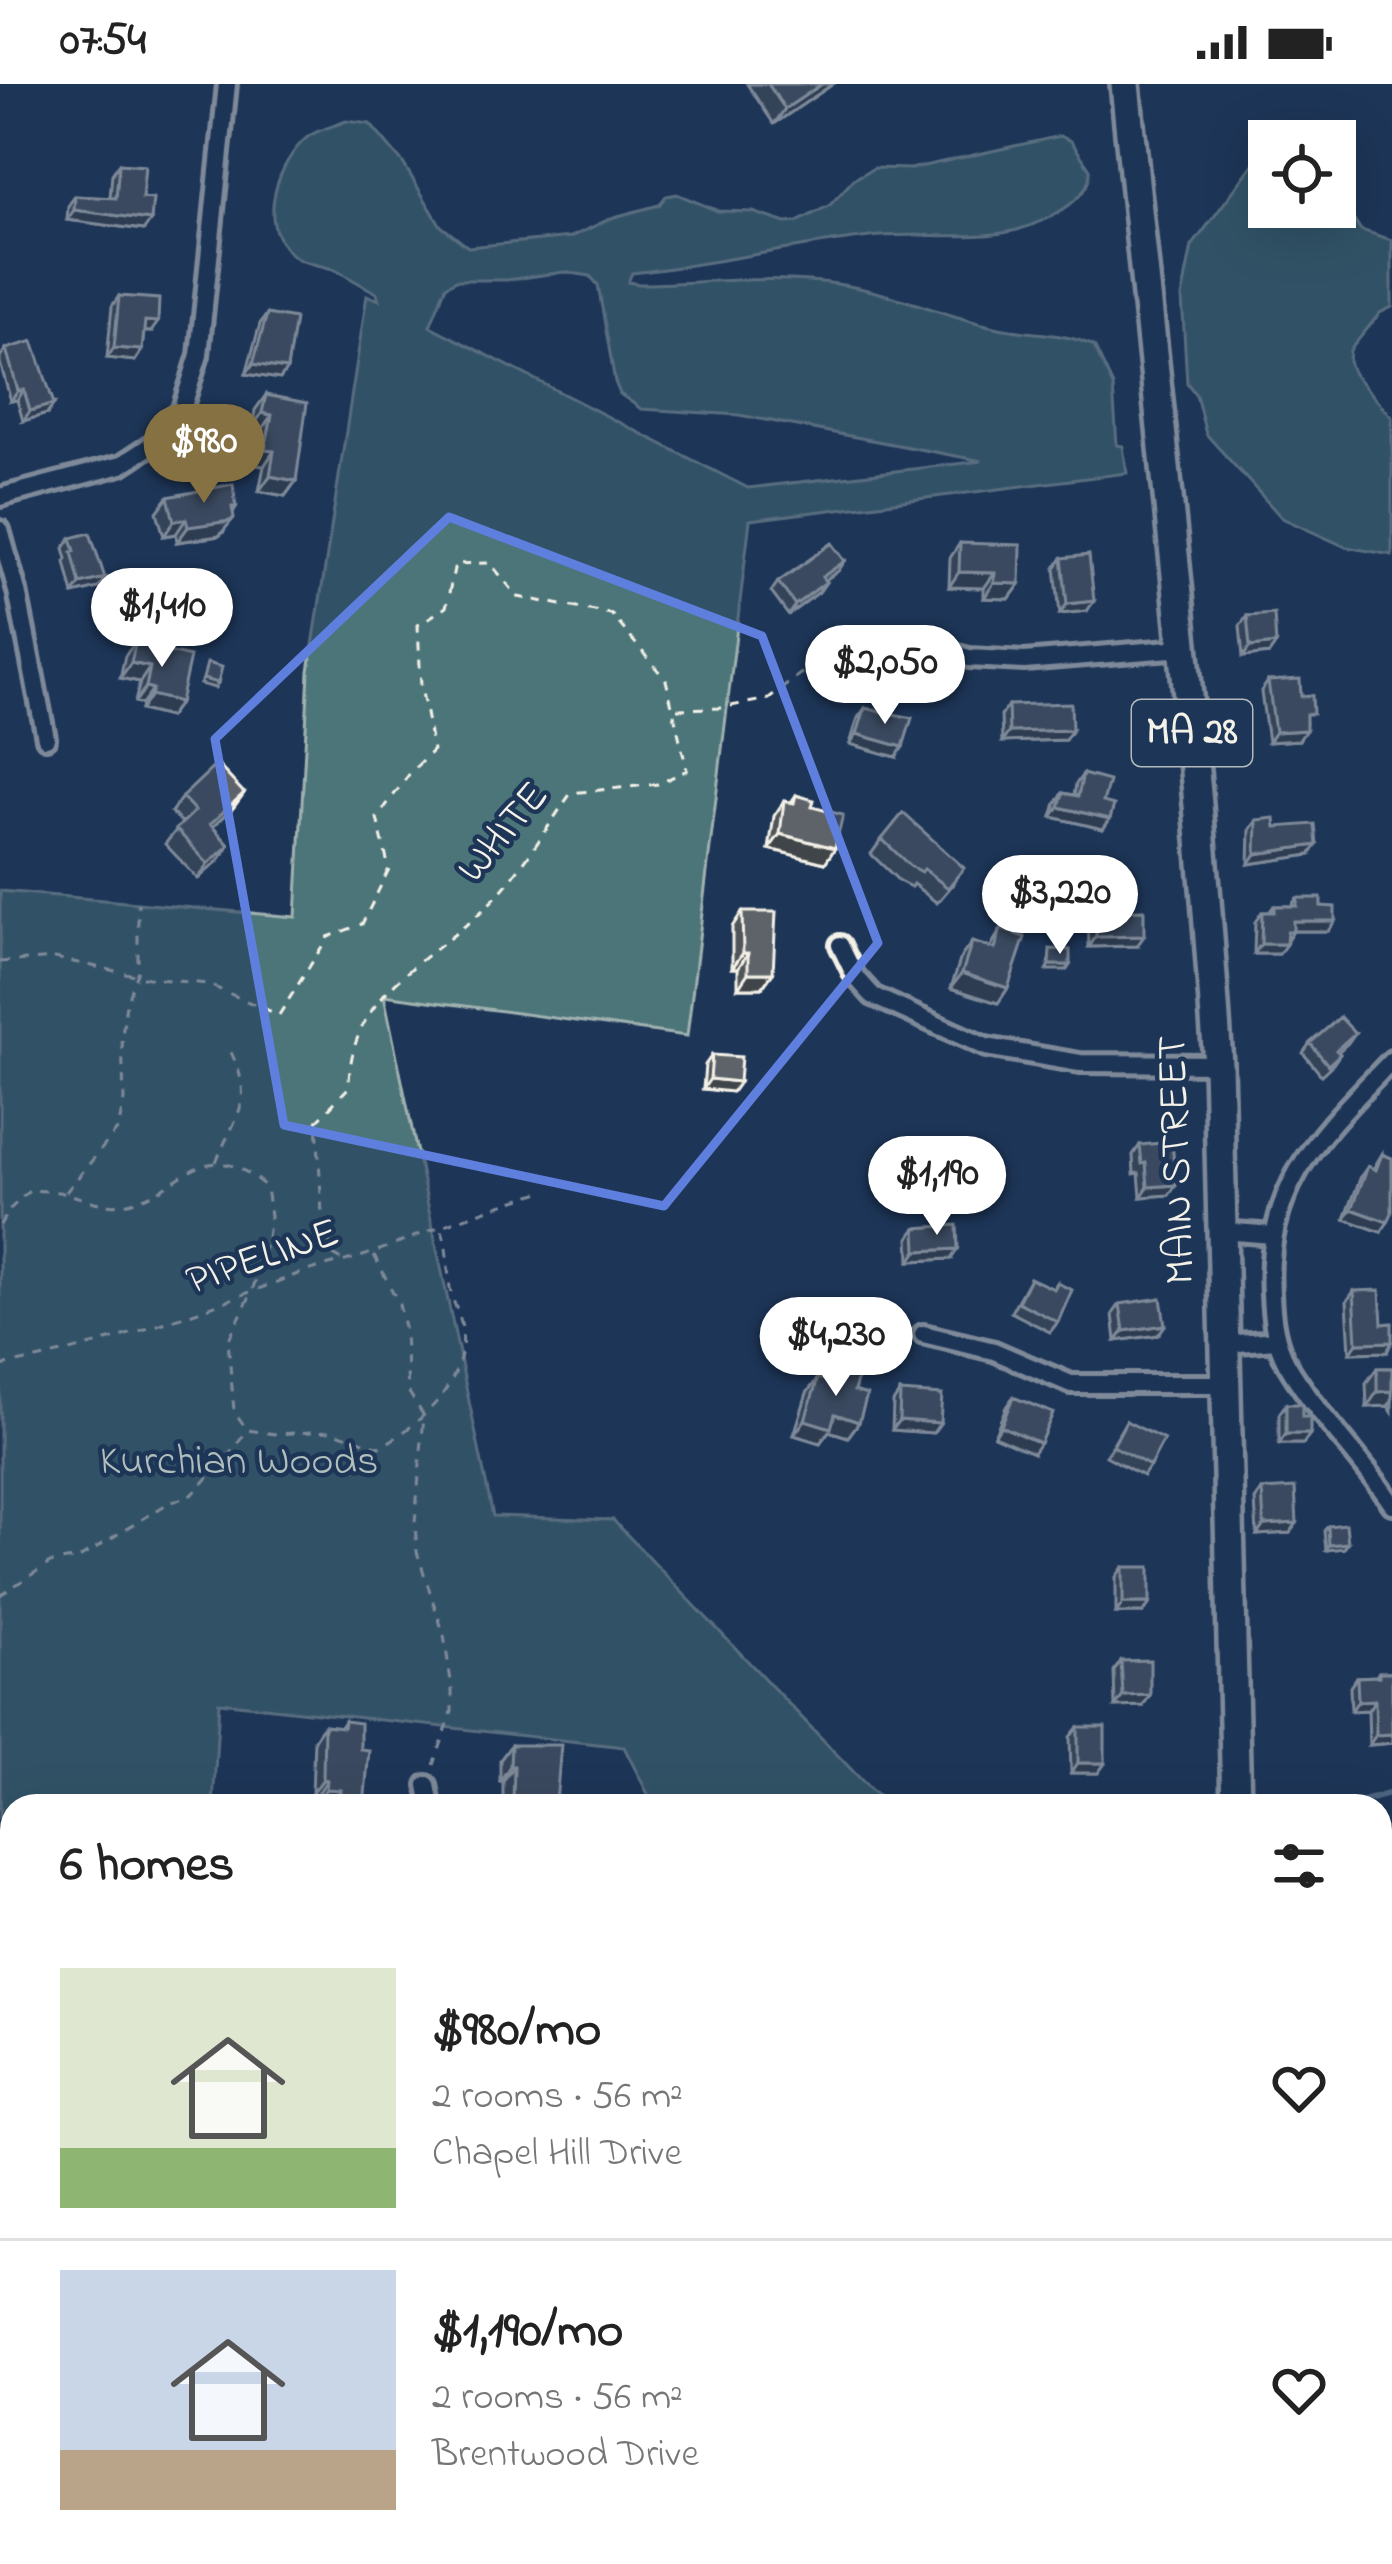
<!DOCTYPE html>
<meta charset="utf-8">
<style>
:root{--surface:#fff;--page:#f2f2f2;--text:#222;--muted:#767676;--line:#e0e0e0;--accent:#857141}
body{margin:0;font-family:"Indie Flower",sans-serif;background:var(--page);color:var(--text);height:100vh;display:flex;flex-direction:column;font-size:45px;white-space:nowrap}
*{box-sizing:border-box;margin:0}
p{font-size:39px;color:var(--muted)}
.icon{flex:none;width:66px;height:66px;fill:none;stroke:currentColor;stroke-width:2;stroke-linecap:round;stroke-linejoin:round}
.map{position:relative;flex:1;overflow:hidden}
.details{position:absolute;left:0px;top:1710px;width:1392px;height:771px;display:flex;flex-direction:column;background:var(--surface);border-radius:36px 36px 0 0;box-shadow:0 12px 48px #0002}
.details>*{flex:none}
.tools{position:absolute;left:1248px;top:36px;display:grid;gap:24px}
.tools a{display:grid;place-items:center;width:108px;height:108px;border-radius:0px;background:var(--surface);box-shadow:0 12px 48px #0002;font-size:60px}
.price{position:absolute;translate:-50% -102px;padding:0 27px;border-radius:42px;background:#fff;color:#222;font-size:39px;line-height:78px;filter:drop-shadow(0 3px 6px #0008)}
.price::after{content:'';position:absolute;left:50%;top:72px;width:36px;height:27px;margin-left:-18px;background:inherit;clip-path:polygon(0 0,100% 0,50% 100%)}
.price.current{background:var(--accent);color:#fff}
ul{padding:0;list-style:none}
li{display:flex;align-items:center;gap:36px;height:300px;padding:0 60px}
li+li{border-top:3px solid var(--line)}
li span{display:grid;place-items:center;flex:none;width:336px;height:240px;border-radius:0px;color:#555}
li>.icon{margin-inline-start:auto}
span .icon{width:144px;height:144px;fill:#fffc;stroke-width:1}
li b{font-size:51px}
h2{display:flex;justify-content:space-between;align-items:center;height:144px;padding:0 60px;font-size:51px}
.status{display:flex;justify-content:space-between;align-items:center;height:84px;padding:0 60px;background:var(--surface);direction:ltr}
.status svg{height:33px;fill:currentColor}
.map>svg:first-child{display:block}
.green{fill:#4c7479;stroke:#a0b2b0;stroke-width:3;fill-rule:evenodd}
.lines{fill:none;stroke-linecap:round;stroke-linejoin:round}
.stream{stroke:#899eaf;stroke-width:6}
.street-casing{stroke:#f4f1e8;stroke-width:26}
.primary-casing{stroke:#f4f1e8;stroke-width:36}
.path{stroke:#f4f1e8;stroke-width:3;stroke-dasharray:9 9;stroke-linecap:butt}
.street{stroke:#1d3557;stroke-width:16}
.primary{stroke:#1d3557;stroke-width:27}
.wall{fill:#50555a;stroke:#f4f1e8;stroke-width:3}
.shaded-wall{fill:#41454a;stroke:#f4f1e8;stroke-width:3}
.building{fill:#5d6369;stroke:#f4f1e8;stroke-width:3}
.marked{fill:none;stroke:#5e7fdd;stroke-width:9;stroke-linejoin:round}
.labels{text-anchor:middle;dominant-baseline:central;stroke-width:9;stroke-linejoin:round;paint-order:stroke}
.shield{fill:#1d3557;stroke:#b4b9bc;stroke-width:3}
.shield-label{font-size:39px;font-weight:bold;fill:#f4f1e8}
.street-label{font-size:42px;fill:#f4f1e8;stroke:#1d3557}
.park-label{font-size:42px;fill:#b1bfbc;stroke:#1d3557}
</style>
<div class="status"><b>07:54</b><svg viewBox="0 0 49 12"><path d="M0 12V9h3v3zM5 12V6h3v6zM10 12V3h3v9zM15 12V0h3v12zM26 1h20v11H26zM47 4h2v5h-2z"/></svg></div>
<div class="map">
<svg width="1392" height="2480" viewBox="0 0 1392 2480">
<rect width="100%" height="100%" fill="#1d3557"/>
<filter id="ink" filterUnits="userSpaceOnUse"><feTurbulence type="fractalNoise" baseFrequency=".00833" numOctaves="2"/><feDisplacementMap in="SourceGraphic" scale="24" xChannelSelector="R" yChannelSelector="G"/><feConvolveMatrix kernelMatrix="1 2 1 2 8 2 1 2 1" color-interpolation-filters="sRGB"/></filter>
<g filter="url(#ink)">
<path class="green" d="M346,37L370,40L403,79L441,142L468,163L571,153L614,133L659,121L666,112L677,110L718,127L753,128L786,139L797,138L830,121L854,95L874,84L910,85L1060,52L1071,57L1090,85C1092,117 1044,138 1017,146C969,158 918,147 870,153C790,162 711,181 632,189L628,198L639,200C705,199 777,190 843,201C894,209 944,232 995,243C1028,251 1062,247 1094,262L1113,302L1117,361L1123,362L1127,389L750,436L687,952L384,911L493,1432L613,1436L872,1707L893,1722H654L624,1663L219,1618L213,1722H12V1842L0,1844V807L296,833L309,587L367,211L379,216L377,209C363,202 349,193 335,186C324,181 309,181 298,175C255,148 274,86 303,57C314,46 332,43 346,37ZM564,188L590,192L598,201L615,298L620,310L641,325L739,331L982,377L748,404L430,242L446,202L456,196H507Z
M1269,59V123H1335V107L1361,146L1392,156V223L1380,229L1350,266L1349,278L1354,290L1392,333V471L1346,463L1282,434L1206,350L1196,311L1187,299L1182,213L1192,162Z"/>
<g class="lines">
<path class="stream" d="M1345,1722L1392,1709
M1380,2189L1392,2181"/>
<defs>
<path id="street" d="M0,413L121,381L156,358L182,325L199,271L227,0
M0,446L17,507L46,654
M891,553L969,574L1024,577L1183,564
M840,861L855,892L873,912L986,963L1080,979L1218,980
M1392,976C1322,1049 1264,1100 1271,1210C1272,1235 1275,1258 1287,1280C1317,1331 1360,1371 1392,1420
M1222,1147L1273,1151
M923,1250L994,1267L1071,1300H1226
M1225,1260L1276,1256
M427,1701L431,1722
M0,2270L12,2274
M953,2469L1032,2476L1110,2469
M485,2480L486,2469"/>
<path id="primary" d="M1125,0C1158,326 1197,653 1218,980L1236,1722
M1254,2469V2480"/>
</defs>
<use href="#street" class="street-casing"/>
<use href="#primary" class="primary-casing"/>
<path class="path" d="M677,625L720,624L769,615L800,590L852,572
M0,878L55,874L148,894L207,900L279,931L328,853L362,840L389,785L377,734L410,689L433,666L421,603L418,541L446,523L455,480L490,479L518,513L611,530L666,596L687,686L658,700L571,709C548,742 527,777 501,807C444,874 349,899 349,1003L317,1037L322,1130L333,1171L344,1177
M216,1078C236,1029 256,1019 230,966
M66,1108L118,1045L124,1017L122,953L126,919L138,886V819
M0,1141L8,1127L30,1106C42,1107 56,1107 68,1110C86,1115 103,1123 123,1120C182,1110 201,1045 266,1103L270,1132L266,1160L252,1208L228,1257L234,1327L246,1344
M374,1171L399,1220L405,1248L408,1307L424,1332L415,1439L417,1468L444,1551L452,1604V1628L434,1681
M0,1282C104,1264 200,1227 298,1190C324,1181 352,1177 377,1167C432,1146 485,1125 541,1108
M0,1511L50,1479L79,1474L167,1420L193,1410L232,1368L247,1346L275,1350L330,1347L380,1363C423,1339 472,1294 461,1239C458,1227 452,1216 450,1204C447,1181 448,1161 440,1140"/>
<use href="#street" class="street"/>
<use href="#primary" class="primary"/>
</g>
<path class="wall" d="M747,0H833L774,40Z
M119,80L142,114L144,146L67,136L68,122L75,112L110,114L112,90Z
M119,212L151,248H144L142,266L135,277L107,274L112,222Z
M267,230L287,285L280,295L246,290L260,240Z
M6,265L47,330L23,337L17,316L11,317L0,279V273Z
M266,311L296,397L285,412L259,407L264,382L255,381L261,346L252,344L255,326Z
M168,413L236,423L223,449L219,452L177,458L176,450L164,452L157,428Z
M71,454L105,494L98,504L73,510L65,478L67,475L64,464Z
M960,459L1020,500L1009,515L984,514V504L949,503L950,474Z
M1062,474L1087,527L1060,530L1055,484Z
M845,477L838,487L825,496L826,498L819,508L788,531L771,508L778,498Z
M1247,532L1276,560L1269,570L1243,573L1240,542Z
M136,557L180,618L169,633L141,626L142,620L135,618L140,598L120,594L125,572Z
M1268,597L1301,612L1306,640L1299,656L1268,658L1261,608Z
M1008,621L1072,646L1065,656L1002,658L1001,631Z
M865,624L896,673L850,660L858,634Z
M1083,690L1103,718L1110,735L1103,745L1052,733L1056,719L1063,709L1074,711L1076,700Z
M244,709L233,724L213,743L229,761L219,776L198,795L165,760L182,739L171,728L182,713Z
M796,711L835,764L825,779L769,765L774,732L784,717L791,718Z
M1257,736L1276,743L1310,771L1249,780L1250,746Z
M882,755L954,799L937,819L913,800L911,803L899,797L871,770Z
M1297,814L1321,822L1328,847H1293L1279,870H1254L1255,838L1262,828H1269L1274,822H1291Z
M1096,827L1137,862L1089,863L1088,837Z
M742,828L773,889L762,904H738V884H732V843Z
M1001,845L1008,904L998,919L951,904L961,873L972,858L990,864Z
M1355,949L1348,959L1338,968L1340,970L1333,980L1321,991L1303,969L1310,959Z
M712,971L739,998L732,1008L703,1005L705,981Z
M1140,1061L1176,1101L1169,1111L1141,1113L1139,1089L1134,1090L1133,1071Z
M1382,1070L1381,1148L1345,1135L1361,1092L1368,1082L1373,1085Z
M916,1144L951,1175L910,1177L909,1154Z
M1030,1194L1053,1205L1057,1199L1058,1238L1050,1248L1011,1228Z
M1354,1207L1387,1268L1350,1269L1347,1217Z
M1120,1220L1165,1241L1158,1251L1116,1257L1113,1230Z
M838,1283L854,1307L859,1338L848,1353L829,1347L820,1359L794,1351L807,1309L818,1294L828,1297Z
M1377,1284H1392V1328L1388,1322L1367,1323L1366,1299Z
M900,1308L940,1339L933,1349L892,1346L893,1318Z
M1013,1313L1033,1369L994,1352L1006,1323Z
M1286,1320L1303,1360H1279V1330Z
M1126,1337L1150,1382L1143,1392L1106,1372Z
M1262,1406L1297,1439L1290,1449L1257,1451L1255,1416Z
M1328,1442L1348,1459L1344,1464L1326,1466L1324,1447Z
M1123,1483L1150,1519L1143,1529H1116V1493Z
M1121,1577L1143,1622L1115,1623L1114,1587Z
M1379,1588H1392V1659L1369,1661L1368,1626L1351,1627L1350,1603L1357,1593L1376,1592Z
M344,1637L364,1722H331L316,1720L317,1711L312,1710L314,1656L324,1641L340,1643Z
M1078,1643L1105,1679L1098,1689H1071L1070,1653Z
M511,1661L554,1722H503V1697H500V1676Z
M539,2469H585L584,2480H538Z
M674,2469H729L720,2480H688Z
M1309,2469H1358L1357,2480H1310Z"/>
<path class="shaded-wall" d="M822,0H833L774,40L785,25Z
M74,126L151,136L144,146L67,136Z
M145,237L158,238L151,248L138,247Z
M114,264L142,266L135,277L107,274Z
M253,280L287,285L280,295L246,290Z
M24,306L17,316L11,317L18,307Z
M54,320L47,330L23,337L30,327Z
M262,329L272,331L261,346L252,344Z
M265,366L274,367L264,382L255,381Z
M270,392L296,397L285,412L259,407Z
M232,423H236L226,438L234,434L219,452L177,458L188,443Z
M186,435L176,450L164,452L174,437Z
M845,477L838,487L815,503L822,493Z
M959,488L995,489L984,504L949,503Z
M105,494L98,504L73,510L80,500Z
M826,498L819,508L788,531L795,521Z
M994,499L1020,500L1009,515L984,514Z
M1094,517L1087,527L1060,530L1067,520Z
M1276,560L1269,570L1243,573L1250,563Z
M131,579L150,583L140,598L120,594Z
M203,595L218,599L215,604L200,600Z
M146,603L153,605L142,620L135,618Z
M151,611L180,618L169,633L141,626Z
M1072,646L1065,656L1002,658L1009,648Z
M1306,646L1299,656L1268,658L1275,648Z
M857,650L903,663L896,673L850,660Z
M244,709L233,724L199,755L210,740Z
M1059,723L1110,735L1103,745L1052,733Z
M780,750L835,764L825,779L769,765Z
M229,761L219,776L198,795L208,780Z
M1317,761L1310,771L1249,780L1256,770Z
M1293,837H1335L1328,847H1293L1286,857H1280Z
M1144,852L1137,862L1089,863L1096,853Z
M1261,860H1286L1279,870H1254Z
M743,869H748L738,884H732Z
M1049,881H1070L1067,886H1046Z
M748,889H773L762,904H738Z
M962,889L1008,904L998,919L951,904Z
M710,995L739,998L732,1008L703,1005Z
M1176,1101L1169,1111L1141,1113L1148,1103Z
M1352,1125L1388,1138L1381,1148L1345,1135Z
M958,1165L951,1175L910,1177L917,1167Z
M1165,1241L1158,1251L1116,1257L1124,1247Z
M1392,1258L1387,1268L1350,1269L1357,1259Z
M1392,1307V1317L1388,1322L1367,1323L1377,1308Z
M835,1330L859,1338L848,1353L829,1347L820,1359L794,1351L805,1336Z
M899,1336L940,1339L933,1349L892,1346Z
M1001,1342L1040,1359L1033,1369L994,1352Z
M1286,1350H1310L1303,1360H1279Z
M1297,1439L1290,1449L1257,1451L1264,1441Z
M1348,1459L1344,1464L1326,1466L1329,1461Z
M1123,1519H1150L1143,1529H1116Z
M1150,1611L1143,1622L1115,1623L1123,1612Z
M1375,1616L1368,1626L1351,1627L1358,1617Z
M1392,1650V1659L1369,1661L1376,1651Z
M1078,1679H1105L1098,1689H1071Z
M510,1682H514L503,1697H500Z
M323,1695L327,1696L317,1711L312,1710Z
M326,1705L341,1706L331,1721L316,1720Z
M513,1719H556L554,1722H511Z
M12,2182V2190L0,2198V2190Z"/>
<path class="building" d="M768,0H822L785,25Z
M119,80L145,82L142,114L153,115L151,136L74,126L75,112L116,114Z
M119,212L159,215L158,238L145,237L142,266L114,264Z
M267,230L295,235L287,285L253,280Z
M33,257L54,320L30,327L24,306L18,307L6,265Z
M266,311L307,319L296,397L270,392L274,367L265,366L272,331L262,329Z
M233,400L236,423H232L234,434L230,437L188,443L186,435L174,437L168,413Z
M90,449L105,494L80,500L72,468L75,467L71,454Z
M832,459L845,477L822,493L826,498L795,521L778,498Z
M960,459L1021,461L1020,500L994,499L995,489L959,488Z
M1089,471L1094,517L1067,520L1062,474Z
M1274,530L1276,560L1250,563L1247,532Z
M136,557L165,563L164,567L190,573L180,618L151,611L153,605L146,603L150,583L131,579Z
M207,579L222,583L218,599L203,595Z
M1300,595L1301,612L1312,611L1313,630H1306V646L1275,648L1268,597Z
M1071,619L1072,646L1009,648L1008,621Z
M865,624L912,634L903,663L857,650Z
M217,680L244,709L210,740L229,761L208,780L176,745L195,727L182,713Z
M1083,690L1109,697L1103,718L1114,721L1110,735L1059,723L1063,709L1078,712Z
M796,711L814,716L812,723L843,731L835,764L780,750L784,717L794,719Z
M903,729L964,784L948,804L924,785L921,788L910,782L882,755Z
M1275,734L1276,743L1315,740L1317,761L1256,770L1257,736Z
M1297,814H1321V822L1335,823V837H1293V847H1287L1286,860H1261L1262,828H1274V822H1297Z
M1144,826V852L1096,853V827Z
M742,828H776L773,889H748V869H743Z
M1001,845L1025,853L1008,904L962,889L972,858L995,865Z
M1050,865L1070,866V881H1049Z
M1340,933L1355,949L1336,966L1340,970L1328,981L1310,959Z
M712,971L741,973L739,998L710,995Z
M1172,1058L1176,1101L1148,1103L1146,1079L1142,1080L1140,1061Z
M1382,1070L1392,1074V1129L1388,1138L1352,1125L1368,1082L1376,1086Z
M957,1141L958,1165L917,1167L916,1144Z
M1030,1194L1054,1205L1057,1199L1072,1206L1058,1238L1018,1218Z
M1380,1206L1382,1240L1392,1239V1258L1357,1259L1354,1207Z
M1161,1214L1165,1241L1124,1247L1120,1220Z
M838,1283L859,1290L854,1307L867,1311L859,1338L835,1330L831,1344L805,1336L818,1294L833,1299Z
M1377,1284H1392V1307L1377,1308Z
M900,1308L942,1311L940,1339L899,1336Z
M1013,1313L1053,1329L1040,1359L1001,1342Z
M1286,1320H1302V1333H1310V1350H1286Z
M1126,1337L1164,1356L1150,1382L1113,1362Z
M1295,1404L1297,1439L1264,1441L1262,1406Z
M1346,1440L1348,1459L1329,1461L1328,1442Z
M1123,1483H1150V1519H1123Z
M1150,1576V1611L1123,1612L1121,1577Z
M1379,1588H1392V1650L1376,1651L1375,1616L1358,1617L1357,1593L1379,1592Z
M344,1637L360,1639V1665L369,1666L364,1722H340L341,1706L326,1705L327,1696L323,1695L324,1641L343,1643Z
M1078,1643H1105V1679H1078Z
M511,1661H561L556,1719H513L514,1682H510Z
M1,2124L12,2139V2182L0,2190Z
M547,2469H585L584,2479L546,2480Z
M704,2469H728L720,2480Z
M777,2469H822L836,2480H778L772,2475Z
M1317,2469H1358V2478L1351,2480H1318Z
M425,2472L430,2480H411Z"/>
</g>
<path d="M0 0H1392V2480H0ZM449,433L762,552L878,859L664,1122L284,1041L215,655Z" fill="#1d3557" fill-opacity=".55" fill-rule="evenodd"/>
<path class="marked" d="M449,433L762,552L878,859L664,1122L284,1041L215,655Z"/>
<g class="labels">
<rect class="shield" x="1132" y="616" width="120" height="66" rx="9"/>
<g class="shield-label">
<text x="1192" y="649">MA 28</text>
</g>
<g class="street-label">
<text transform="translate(504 749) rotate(-50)">WHITE</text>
<text transform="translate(1178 1076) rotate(-92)">MAIN STREET</text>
<text transform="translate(263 1174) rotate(-19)">PIPELINE</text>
</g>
<g class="park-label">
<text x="239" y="1378">Kurchian Woods</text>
</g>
</g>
</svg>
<div class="tools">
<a><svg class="icon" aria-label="locate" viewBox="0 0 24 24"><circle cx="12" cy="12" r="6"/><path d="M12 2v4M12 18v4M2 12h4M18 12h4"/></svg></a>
</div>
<b class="price current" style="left:204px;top:422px">$980</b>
<b class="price" style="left:162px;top:586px">$1,410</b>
<b class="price" style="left:885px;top:643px">$2,050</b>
<b class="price" style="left:1060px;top:873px">$3,220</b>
<b class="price" style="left:937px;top:1154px">$1,190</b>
<b class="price" style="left:836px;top:1315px">$4,230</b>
<section class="details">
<h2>6 homes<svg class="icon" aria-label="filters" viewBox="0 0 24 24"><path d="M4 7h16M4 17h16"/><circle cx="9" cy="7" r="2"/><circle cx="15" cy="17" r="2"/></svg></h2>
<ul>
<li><span style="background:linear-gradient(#dfe7d0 75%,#8fb573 0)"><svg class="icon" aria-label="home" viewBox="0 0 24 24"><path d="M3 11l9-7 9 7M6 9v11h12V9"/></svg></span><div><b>$980/mo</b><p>2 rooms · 56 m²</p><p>Chapel Hill Drive</p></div><svg class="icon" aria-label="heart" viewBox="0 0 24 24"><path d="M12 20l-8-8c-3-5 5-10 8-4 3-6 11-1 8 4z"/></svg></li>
<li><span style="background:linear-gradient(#c9d6e8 75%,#b9a48a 0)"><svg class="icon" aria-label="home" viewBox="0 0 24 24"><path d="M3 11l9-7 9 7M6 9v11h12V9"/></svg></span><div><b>$1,190/mo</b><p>2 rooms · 56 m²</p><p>Brentwood Drive</p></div><svg class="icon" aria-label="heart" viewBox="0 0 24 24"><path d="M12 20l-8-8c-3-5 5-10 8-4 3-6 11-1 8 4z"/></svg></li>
</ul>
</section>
</div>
